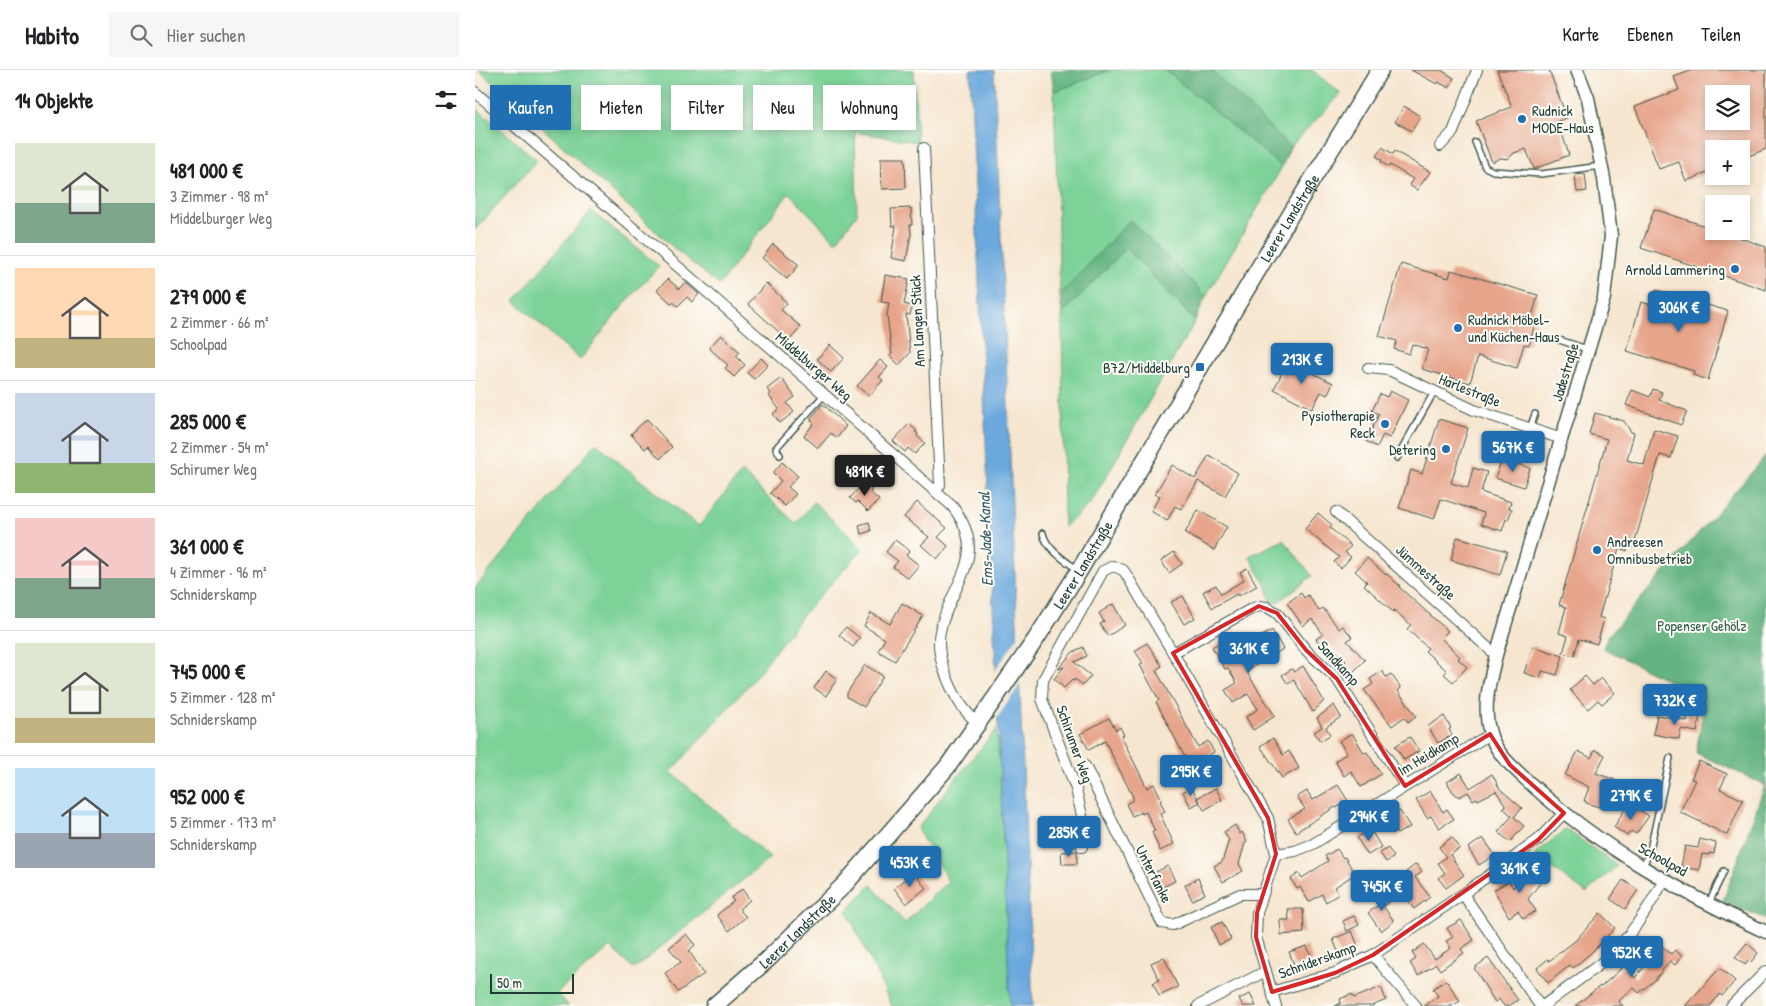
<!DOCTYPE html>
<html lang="de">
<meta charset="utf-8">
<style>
:root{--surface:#fff;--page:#f6f6f6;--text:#202124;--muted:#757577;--line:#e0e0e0;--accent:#1f6fb2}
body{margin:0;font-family:"Patrick Hand",sans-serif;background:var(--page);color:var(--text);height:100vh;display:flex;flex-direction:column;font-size:19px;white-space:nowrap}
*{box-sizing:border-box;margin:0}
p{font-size:16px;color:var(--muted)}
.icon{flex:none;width:28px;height:28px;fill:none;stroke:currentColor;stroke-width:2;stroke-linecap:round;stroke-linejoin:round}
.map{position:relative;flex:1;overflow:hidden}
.drawer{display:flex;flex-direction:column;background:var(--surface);width:475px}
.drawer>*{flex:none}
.banner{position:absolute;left:15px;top:15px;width:475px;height:45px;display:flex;gap:10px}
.fabs{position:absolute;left:1230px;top:15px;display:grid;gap:10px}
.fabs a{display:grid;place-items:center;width:45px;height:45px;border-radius:0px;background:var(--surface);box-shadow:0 2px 8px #0003;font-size:25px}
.scale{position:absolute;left:15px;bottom:12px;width:84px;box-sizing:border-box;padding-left:5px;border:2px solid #1f3d34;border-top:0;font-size:14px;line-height:18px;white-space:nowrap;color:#1f3d34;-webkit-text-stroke:4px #fdfcf7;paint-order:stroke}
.price{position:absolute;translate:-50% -42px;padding:0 11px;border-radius:5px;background:var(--accent);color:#fff;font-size:16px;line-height:32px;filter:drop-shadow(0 1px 2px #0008)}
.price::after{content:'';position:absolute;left:50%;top:30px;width:15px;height:11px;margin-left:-8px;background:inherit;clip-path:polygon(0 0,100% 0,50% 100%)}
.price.on{background:#222;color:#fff}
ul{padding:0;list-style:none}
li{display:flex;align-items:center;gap:15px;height:125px;padding:0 15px}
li+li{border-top:1px solid var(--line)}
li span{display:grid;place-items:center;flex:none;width:140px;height:100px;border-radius:0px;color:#555}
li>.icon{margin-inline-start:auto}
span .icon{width:60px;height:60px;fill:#fffc;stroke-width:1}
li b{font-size:21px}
h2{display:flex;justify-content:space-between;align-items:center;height:60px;padding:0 15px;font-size:21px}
.pill{padding:0 18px;border-radius:0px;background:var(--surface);box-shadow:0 2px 8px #0003;font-size:18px;line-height:45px}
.pill.on{background:var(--accent);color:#fff}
header{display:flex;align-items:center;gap:30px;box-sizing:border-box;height:70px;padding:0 25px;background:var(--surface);border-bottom:1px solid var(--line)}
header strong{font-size:24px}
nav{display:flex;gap:28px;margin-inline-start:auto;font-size:18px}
.search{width:350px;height:45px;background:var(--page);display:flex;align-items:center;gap:12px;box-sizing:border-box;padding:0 18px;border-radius:0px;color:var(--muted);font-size:19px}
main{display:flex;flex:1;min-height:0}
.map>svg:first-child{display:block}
.green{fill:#7bd297;stroke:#4d8866}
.forest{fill:#64b480;stroke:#42785a}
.water{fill:#6ba8dd;stroke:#457288}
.pier{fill:#f6e6cf}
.building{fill:#e7a58b;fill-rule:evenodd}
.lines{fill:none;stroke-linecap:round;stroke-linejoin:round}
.service-casing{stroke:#3f564b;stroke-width:8}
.minor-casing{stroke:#3f564b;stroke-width:12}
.tertiary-casing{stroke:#3f564b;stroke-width:15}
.primary-casing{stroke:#3f564b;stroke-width:19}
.service{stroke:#fff;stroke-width:5}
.minor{stroke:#fff;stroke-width:10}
.tertiary{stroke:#fff;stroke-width:12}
.primary{stroke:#fff;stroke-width:16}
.marked{fill:none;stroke:#d62828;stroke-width:4;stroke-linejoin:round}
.poi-dot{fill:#1f6fb2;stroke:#fdfcf7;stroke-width:2}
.labels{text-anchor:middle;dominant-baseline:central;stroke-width:4;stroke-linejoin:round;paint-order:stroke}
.poi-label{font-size:15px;fill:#1f3d34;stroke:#fdfcf7;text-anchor:end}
.street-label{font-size:15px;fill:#1f3d34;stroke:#fdfcf7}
.park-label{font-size:15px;fill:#36624d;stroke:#fdfcf7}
.water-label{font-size:16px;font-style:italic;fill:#365d67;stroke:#fdfcf7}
</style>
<header>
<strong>Habito</strong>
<div class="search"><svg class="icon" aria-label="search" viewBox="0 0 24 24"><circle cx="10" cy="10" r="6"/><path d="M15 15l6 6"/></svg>Hier suchen</div>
<nav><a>Karte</a><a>Ebenen</a><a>Teilen</a></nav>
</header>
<main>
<section class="drawer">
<h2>14 Objekte<svg class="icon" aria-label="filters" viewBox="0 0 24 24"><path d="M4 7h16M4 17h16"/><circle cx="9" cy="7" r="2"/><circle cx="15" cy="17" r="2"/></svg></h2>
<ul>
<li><span style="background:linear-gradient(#dfe7d0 60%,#7fa58c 0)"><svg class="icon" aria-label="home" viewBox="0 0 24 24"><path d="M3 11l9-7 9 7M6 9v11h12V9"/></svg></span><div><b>481 000 €</b><p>3 Zimmer · 98 m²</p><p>Middelburger Weg</p></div></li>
<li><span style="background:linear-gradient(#ffd9b3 70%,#c2b280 0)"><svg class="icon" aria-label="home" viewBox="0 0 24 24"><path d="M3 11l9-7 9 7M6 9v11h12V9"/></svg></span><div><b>279 000 €</b><p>2 Zimmer · 66 m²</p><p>Schoolpad</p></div></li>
<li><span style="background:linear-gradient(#c9d6e8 70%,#8fb573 0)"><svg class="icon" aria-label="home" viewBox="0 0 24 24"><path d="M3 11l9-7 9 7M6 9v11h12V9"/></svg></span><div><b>285 000 €</b><p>2 Zimmer · 54 m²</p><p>Schirumer Weg</p></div></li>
<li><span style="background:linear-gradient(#f6c9c9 60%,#7fa58c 0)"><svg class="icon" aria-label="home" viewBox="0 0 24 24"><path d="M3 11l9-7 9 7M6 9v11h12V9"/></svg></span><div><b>361 000 €</b><p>4 Zimmer · 96 m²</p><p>Schniderskamp</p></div></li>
<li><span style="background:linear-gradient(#dfe7d0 75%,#c2b280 0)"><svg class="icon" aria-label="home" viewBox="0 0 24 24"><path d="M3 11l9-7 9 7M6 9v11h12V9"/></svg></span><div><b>745 000 €</b><p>5 Zimmer · 128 m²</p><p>Schniderskamp</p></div></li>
<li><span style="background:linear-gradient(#bfe0f5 65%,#9aa5b1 0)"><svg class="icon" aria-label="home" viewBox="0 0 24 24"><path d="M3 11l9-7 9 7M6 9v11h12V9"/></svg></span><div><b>952 000 €</b><p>5 Zimmer · 173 m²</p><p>Schniderskamp</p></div></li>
</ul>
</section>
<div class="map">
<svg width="1291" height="936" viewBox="0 0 1291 936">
<rect width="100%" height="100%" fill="#fdfcf7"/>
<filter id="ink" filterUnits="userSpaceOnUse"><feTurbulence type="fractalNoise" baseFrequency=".02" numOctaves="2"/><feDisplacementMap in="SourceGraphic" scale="10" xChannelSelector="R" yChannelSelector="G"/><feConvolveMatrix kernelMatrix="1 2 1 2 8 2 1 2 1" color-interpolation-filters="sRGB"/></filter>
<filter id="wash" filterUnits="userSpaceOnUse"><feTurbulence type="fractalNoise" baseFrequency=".0096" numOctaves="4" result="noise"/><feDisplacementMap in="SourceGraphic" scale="20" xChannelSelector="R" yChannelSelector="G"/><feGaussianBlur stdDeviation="1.12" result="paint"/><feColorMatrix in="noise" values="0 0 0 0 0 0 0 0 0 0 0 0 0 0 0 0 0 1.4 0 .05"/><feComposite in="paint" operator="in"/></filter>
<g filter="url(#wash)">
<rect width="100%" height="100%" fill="#f6e6cf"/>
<path class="green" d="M4,0H439L442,72L380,62L382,144L361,172L314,123L244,215L199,178Z
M634,0H690L807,97L731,226L655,150L585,225L579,22Z
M736,0H837L866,24L815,77Z
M0,37L62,90L0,160Z
M116,141L184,196L151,232L105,290L39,231Z
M651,178L720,251L616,433L589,457L587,244Z
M121,373L176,419L224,456L267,402L321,454L339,432L388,479L330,542L278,610L196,702L295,788L159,899L135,877L82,923L94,936H0V518Z
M809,470L837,506L802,533L795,531L793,519L774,486Z
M521,660L525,699L535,936H417L372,841L396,815L430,853L473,811L442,759L481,708Z
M1091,759L1142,796L1111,823L1059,785Z"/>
<path class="forest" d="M576,0H634L579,22Z
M690,0H736L815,77L807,97Z
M655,150L731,226L720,251L651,178L587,244L585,225Z
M1291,386V849L1248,831L1290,715L1221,683L1230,629L1128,578L1133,566Z"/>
<path class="water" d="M495,0H519L558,936H535Z"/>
<path class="pier" d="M546,562L548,610L520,651L518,604Z"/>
<g id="blocks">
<path class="building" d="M936,0H966L979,8L974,18L963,12L962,14Z
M1022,0H1074L1092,48L1083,51L1094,85L1059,99L1051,79L1039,83L1033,89L1026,88L1017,92L1001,51L1037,37Z
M1218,0H1291V79L1266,89V79H1239V100L1211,111L1204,92L1184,99L1160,37L1204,20L1199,7ZM1239,24H1266V51H1239Z
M929,36L945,46L937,61L920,52Z
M907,77L918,84L920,81L955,102L942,120L934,115L938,109L915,95L914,97L906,92L907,90L901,86Z
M406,88H430L431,118L407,119Z
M1110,104L1112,121L1102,122L1100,105Z
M436,138L437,155H435L436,164L431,191L416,188L421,156H417L416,139Z
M1179,139L1239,159V161H1246L1291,177V220L1166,178Z
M298,174L324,195L312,209L287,188Z
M926,194L974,208L976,200L1063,225L1056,250L1061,251L1054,275L1049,274L1042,298L1003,286L995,313L947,299L953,279L937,274L934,284L919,279L922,271L904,266Z
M410,205L434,209L429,234L437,236L435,245L431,244L435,283L424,295L415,286L417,284L412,245L414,233L406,232Z
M193,209L204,219L210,212L224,224L217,232L212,227L203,236L198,232L197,234L182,220Z
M291,213L312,233L306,240L326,257L314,271L273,234Z
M1181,220L1253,241L1233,310L1218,305L1219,301L1152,281L1166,232L1177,235Z
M246,265L265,282L261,286L270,295L259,307L250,298L253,295L234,278Z
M355,275L369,288L356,302L342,289Z
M286,288L293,295L279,309L272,303Z
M405,290L413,297L404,307L408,310L394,326L382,316Z
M813,291L858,313L852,325L846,322L837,339L799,319Z
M306,308L320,327L312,333L319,342L305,353L298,344L304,339L294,326L296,324L292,319Z
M1178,319L1187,322L1184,330L1212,341L1206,355L1151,335L1157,320L1175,327Z
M915,321L933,330L915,368L908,365L902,377L891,371L904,344L897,341L905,324L912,327Z
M348,334L371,356L362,368L356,363L343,378L329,366L339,353L335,349Z
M1120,343L1149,351L1156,362L1159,363L1152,390L1169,395L1179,359L1203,366L1196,388L1185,385L1158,478L1153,476L1152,481L1144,478L1124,547L1129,549L1122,574L1104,569L1099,586L1088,583L1093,566L1084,563L1091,537L1084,535L1132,369L1114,364Z
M172,349L197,377L185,389L173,376L170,379L156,364Z
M964,349L993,358L976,413L993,418L998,398L1012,402L1006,422L1036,432L1034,438L1037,439L1033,450L1031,449L1027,461L1006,454L1009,443L966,429L959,449L924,438L936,400L947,404Z
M434,354L442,361L440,362L443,364L442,366L450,373L440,384L433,378L430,382L418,371Z
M734,385L763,403L750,426L723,411L706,439L700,436L692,451L676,441L685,426L680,424L697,395L720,409Z
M1027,389L1055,398L1049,417L1020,408Z
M307,392L323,406L313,417L321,424L310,436L295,423L306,411L298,403Z
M390,412L397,419L395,422L404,430L393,441L383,431L381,433L375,428Z
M442,432L472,458L463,467L473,476L462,489L446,475L454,467L429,447Z
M723,440L752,457L739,480L710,463Z
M843,443L857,455L855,458L876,476L870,482L876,487L866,498L859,492L864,487L830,459Z
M394,452L396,461L386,464L384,455Z
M982,467L1032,481L1025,505L976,490Z
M420,470L435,481L431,485L444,495L433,508L418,497L423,491L411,482Z
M699,482L707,494L694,503L686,491Z
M892,488L911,505L912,504L925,516L924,517L973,561L966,568L985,587L983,589L992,597L978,612L969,604L972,601L950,581L953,578L932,559L936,555L919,540L918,542L889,515L892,512L880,501Z
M772,498L782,516L763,526L762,524L737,538L728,522L741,515L746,524L769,510L765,502Z
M826,523L829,528L833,525L844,541L848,538L864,559L868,556L877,567L872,571L890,590L874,606L864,597L871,591L857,577L850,581L841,569L848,564L837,549L828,556L812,533Z
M708,526L720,548L709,554L696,532Z
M427,533L448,546L420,591L403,581L410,569L389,556L396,543L415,554Z
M638,534L650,555L633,566L625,554L629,552L624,543Z
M371,557L385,568L378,577L364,565Z
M797,560L808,579L771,601L800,646L778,660L771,647L783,639L773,624L758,633L750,620L762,613L753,598L750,599L737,577L751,569L761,586L787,571L785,567Z
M672,573L687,596L681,600L723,677L733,671L739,682L727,689L733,700L708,716L700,700L713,693L681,632L684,630L665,595L668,593L660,581Z
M1058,576L1088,586L1082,605L1067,601L1065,608L1049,603Z
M608,577L612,586L599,592L616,606L608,615L600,609L599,611L597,610L589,618L579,609L589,597L583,599L598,582Z
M390,595L408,606L389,637L372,627V623Z
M828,596L849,631L838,642L819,610L813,614L807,605L817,599L819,602Z
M351,601L362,609L351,626L339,618Z
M907,601L911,607L916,604L926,618L923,621L941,646L933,652L929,647L917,656L889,620L898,614L895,609Z
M1110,606L1118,615L1126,608L1140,623L1127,634L1123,630L1113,639L1095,620Z
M859,635L866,647L851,657L855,665L845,671L839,662L847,657L842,648Z
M1213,644L1225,646L1222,662L1206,659L1204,669L1178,664L1182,645L1212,651Z
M969,646L976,658L974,659L977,665L963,673L953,656Z
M634,648L641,660L645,657L649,665L646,666L672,718L679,714L687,730L685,731L690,742L685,744L699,774L685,781L677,762L680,761L671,742L667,744V742L657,746L651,734L658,730V727L630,671L614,680L605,664Z
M877,663L889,683L892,682L906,704L886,717L876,701L869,706L860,691L872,683L864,671Z
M935,667L944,681L929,690L920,676Z
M798,668L808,685L814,681L824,698L807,708L785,676Z
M1120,680L1130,685L1121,703L1140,710L1137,721L1133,720L1127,738L1111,733V731H1109L1114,717L1090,705L1103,681L1116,688Z
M1224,691L1252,704L1245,719L1268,730L1252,765L1205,742L1220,710L1216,709Z
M986,703L995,718L1017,704L1025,719L1047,738L1039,747L1049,756L1035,772L1023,762L1037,746L1028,738L1031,736L1021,721L1003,730L1002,728L998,730L993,722L984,727L978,722L972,712Z
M863,715L873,731L861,738L860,737L821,762L813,749L830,739L822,727L832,721L838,730Z
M716,717L725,732L716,737L708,722Z
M741,718L747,730L729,740L722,728Z
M955,721L968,742L972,739L979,749L964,758L956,746L952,748L941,730Z
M1153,734L1157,737L1158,736L1174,746L1161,764L1156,761L1152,766L1139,757Z
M925,741L935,757L922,764L913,749Z
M760,755L765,764L767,762L772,772L770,773L764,794L768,801L748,812L739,796L747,792L754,770L749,762Z
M895,759L906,777L893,785L882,768Z
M977,767L985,778L975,785L989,805L971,818L963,808L970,803L963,793L971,787L964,777Z
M1008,768L1020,785L1004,795L993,778Z
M1225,769L1241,773L1239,784L1234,783V785L1227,784L1224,800L1206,797L1210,776L1223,778Z
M913,778L919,787L911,792L905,783Z
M862,779L868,788L870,787L880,804L860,817L864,824L851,832L847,824L834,832L825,817L822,819L816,809L824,803L827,808L853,791L850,786Z
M602,781V794H587L586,782Z
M941,794L947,802L940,807L955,827L939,839L923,817L936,809L931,802Z
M693,796L700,811L686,818L679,803Z
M1054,797L1069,808L1053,829L1061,841L1048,849L1043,841L1034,847L1019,820L1034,811L1038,818Z
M438,802L451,818L431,834L419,818Z
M723,808L730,824L717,830L710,815Z
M1148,810L1163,820L1150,839L1135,829Z
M267,819L275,830L264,839L271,847L254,861L242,845L259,831L256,828Z
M910,820L917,830L908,836L919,851L906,861L893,843L906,833L901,826Z
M813,839H828L829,863L806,865L805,850H814Z
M1125,843L1140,858L1118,881L1098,898L1095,895L1073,913L1062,898L1073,889L1074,891L1101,870Z
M879,846L884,855L872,861L868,851Z
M986,850L999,870L986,879L989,883L965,900L961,894L943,906L935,893L941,889L937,883L949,874L960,889L976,878L971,871L978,867L972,858Z
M747,852L756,869L744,875L736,857Z
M877,861L883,876L864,884L858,869Z
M211,864L220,875L214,881L229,904L203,922L190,903L206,892L194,878Z
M1177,868L1196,884L1200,880L1207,886L1200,895L1195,891L1180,910L1164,923L1159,918L1144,931L1148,936H1100L1125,916L1126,917L1149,896L1160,908L1175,890L1165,882Z
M1272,873L1283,883L1276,892L1274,890L1270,895L1260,887Z
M832,876L838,891L820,897L814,882Z
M689,887L703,917L684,926L678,913L684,910L676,893Z
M1013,888L1043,930L1034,936H1029L1024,929L1020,932L999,898Z
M1245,898L1260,911L1247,926L1245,924L1235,936H1210Z
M971,910L985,931L977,936H949L963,926L958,919Z
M906,917L911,930L897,936H860L866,933L865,929L877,924L879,928Z
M775,924L781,936H768L764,929Z"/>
</g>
</g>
<g filter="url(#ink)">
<use href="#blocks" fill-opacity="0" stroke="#3f564b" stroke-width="1"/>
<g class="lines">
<defs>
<path id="service" d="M1000,72L1010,97L1018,101L1066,104L1126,96
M1081,269L1112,279
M1055,358L1060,344
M305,385L301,378L349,325
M922,388L959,322
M568,463C571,479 591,491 603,500
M1167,797L1174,784L1195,688
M1234,833L1249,801"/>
<path id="minor" d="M0,22L208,201L477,436C515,484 479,509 466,557C461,574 466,594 473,610C480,627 488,641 503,653
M965,76L978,62L1002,0
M449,78L465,415L461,421
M893,298L914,300L999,340L1087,369
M861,442L1021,585
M698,583L776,539L784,536L792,537L802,543L831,580L862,609L930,716
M610,696L687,853L698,855L765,824H788
M607,777V746L601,719L567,629L568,610L628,501L638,496L648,500L651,504L698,583L793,748L801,784L782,843L781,867L801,936
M801,784L820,781L838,774L1015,664
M988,824L1065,936
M898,885L941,936
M797,922L860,903L898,885L988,824L1063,770L1089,743
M723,936L791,901
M1068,936C1088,921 1110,906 1130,890C1155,868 1173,839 1189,810
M1256,936L1291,901"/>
<path id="tertiary" d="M1102,0L1113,28L1129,109L1136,166L1129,228L1021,585C1015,610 1007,637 1015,663C1021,685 1041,700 1057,715C1126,778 1207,823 1291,862"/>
<g id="primary">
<path id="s1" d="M239,936L294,888L370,814L473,696L561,569L604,501L819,139L905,0"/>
</g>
</defs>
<use href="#service" class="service-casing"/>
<use href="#minor" class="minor-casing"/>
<use href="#tertiary" class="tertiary-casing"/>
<use href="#primary" class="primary-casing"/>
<use href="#service" class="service"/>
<use href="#minor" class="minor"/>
<use href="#tertiary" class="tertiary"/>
<use href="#primary" class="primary"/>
</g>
</g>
<path class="marked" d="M784,536L802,543L831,580L862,609L930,716L1015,664L1035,695L1089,743L1063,770L898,885L860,903L797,922L781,867L782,843L801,784L793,748L698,583Z"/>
<g class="poi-dot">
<circle cx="1047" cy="49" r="5"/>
<circle cx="1260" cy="199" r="5"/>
<circle cx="983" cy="258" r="5"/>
<rect x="720" y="292" width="10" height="10" rx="2.5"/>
<circle cx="910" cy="354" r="5"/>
<circle cx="971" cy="379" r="5"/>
<circle cx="1122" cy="480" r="5"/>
</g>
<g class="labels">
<g class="poi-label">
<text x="1057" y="40" text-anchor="start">Rudnick<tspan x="1057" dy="17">MODE-Haus</tspan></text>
<text x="1250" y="199">Arnold Lammering</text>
<text x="993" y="249" text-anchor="start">Rudnick Möbel-<tspan x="993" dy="17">und Küchen-Haus</tspan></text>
<text x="715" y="297">B72/Middelburg</text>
<text x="900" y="345">Pysiotherapie<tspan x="900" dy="17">Reck</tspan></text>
<text x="961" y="379">Detering</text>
<text x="1132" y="471" text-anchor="start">Andreesen<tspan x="1132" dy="17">Omnibusbetrieb</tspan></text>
</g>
<g class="street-label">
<text stroke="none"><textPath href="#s1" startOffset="982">Leerer Landstraße</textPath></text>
<text transform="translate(442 251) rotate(-93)">Am Langen Stück</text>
<text transform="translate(339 296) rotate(41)">Middelburger Weg</text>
<text transform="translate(1090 302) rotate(-73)">Jadestraße</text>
<text transform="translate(995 320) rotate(22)">Harlestraße</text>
<text stroke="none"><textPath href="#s1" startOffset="578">Leerer Landstraße</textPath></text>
<text transform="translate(951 502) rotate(42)">Jümmestraße</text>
<text transform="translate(864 593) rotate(48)">Sandkamp</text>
<text transform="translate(600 674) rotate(70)">Schirumer Weg</text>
<text transform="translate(953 684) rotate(-31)">Im Heidkamp</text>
<text transform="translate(1188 789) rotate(29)">Schoolpad</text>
<text transform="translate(679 804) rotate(63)">Unterfanke</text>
<text stroke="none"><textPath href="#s1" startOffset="112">Leerer Landstraße</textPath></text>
<text transform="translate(842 890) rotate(-20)">Schniderskamp</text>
</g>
<g class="park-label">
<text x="1227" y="555">Popenser Gehölz</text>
</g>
<g class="water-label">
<text transform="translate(510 469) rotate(-92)">Ems-Jade-Kanal</text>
</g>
</g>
</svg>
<div class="fabs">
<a><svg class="icon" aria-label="layers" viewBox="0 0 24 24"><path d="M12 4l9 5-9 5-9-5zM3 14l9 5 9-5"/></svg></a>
<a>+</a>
<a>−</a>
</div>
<div class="scale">50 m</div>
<b class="price" style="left:1204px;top:263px">306K €</b>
<b class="price" style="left:827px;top:315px">213K €</b>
<b class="price" style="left:1038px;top:403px">567K €</b>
<b class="price on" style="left:390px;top:427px">481K €</b>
<b class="price" style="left:774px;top:604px">361K €</b>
<b class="price" style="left:1200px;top:656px">732K €</b>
<b class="price" style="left:716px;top:727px">295K €</b>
<b class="price" style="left:1156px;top:751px">279K €</b>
<b class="price" style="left:894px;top:772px">294K €</b>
<b class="price" style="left:594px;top:788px">285K €</b>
<b class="price" style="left:435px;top:818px">453K €</b>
<b class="price" style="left:1045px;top:824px">361K €</b>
<b class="price" style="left:907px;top:842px">745K €</b>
<b class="price" style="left:1157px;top:908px">952K €</b>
<div class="banner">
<a class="pill on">Kaufen</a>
<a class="pill">Mieten</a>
<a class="pill">Filter</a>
<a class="pill">Neu</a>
<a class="pill">Wohnung</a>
</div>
</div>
</main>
